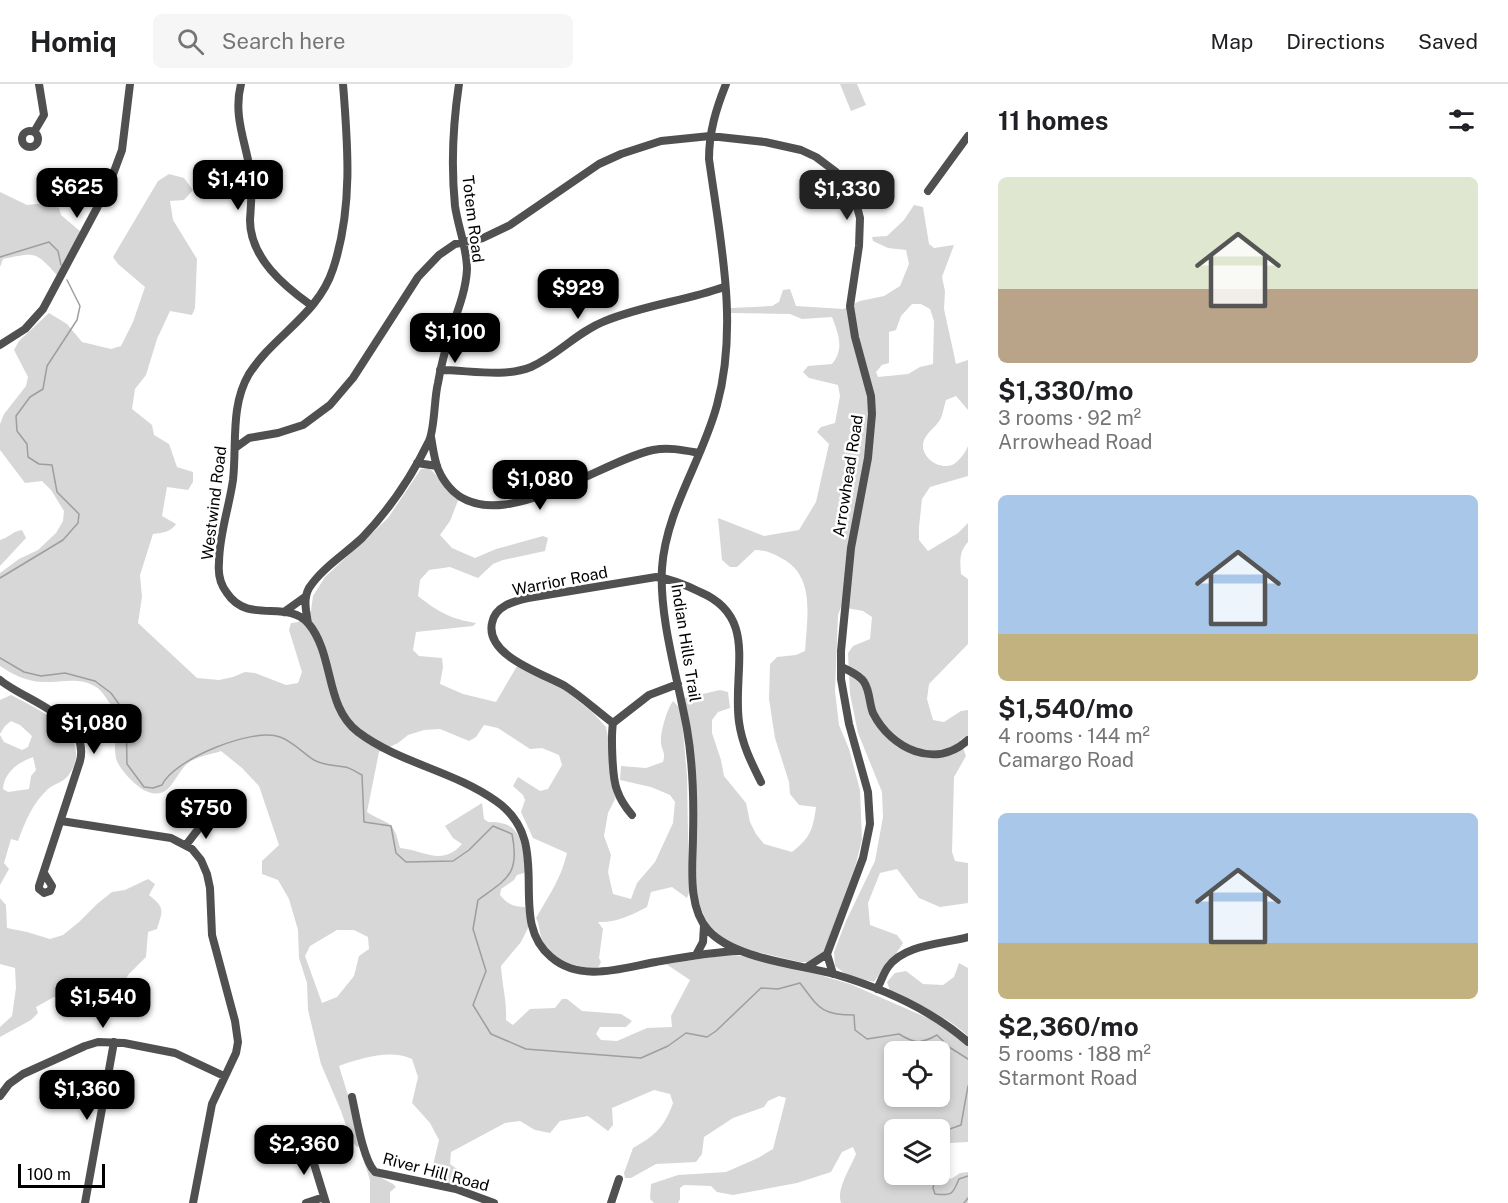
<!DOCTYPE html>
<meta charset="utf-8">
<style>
:root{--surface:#fff;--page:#f6f6f6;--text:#202124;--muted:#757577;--line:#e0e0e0;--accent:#000}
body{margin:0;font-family:"Public Sans",sans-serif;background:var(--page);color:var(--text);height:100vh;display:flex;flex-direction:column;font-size:22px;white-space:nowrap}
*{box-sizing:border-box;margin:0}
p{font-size:20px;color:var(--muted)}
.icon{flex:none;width:33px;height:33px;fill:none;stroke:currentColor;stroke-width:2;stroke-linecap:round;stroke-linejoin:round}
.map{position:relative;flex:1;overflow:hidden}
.side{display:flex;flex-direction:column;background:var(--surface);width:540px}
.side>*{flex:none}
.controls{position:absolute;left:884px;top:957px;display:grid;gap:12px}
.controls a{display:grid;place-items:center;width:66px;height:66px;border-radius:9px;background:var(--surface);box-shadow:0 3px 9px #0003;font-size:30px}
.scale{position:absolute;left:18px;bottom:15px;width:87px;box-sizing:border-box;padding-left:6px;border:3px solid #000;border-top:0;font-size:16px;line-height:21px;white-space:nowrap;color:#000;-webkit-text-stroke:4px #fff;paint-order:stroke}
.price{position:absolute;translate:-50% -51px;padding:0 14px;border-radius:12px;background:var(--accent);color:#fff;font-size:20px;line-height:39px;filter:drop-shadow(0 2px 3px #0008)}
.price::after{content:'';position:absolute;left:50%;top:36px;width:18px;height:14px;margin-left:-9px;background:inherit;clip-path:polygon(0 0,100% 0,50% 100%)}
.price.on{background:#222;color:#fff}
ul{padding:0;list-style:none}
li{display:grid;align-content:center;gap:12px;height:318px;padding:0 30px}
li span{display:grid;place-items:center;height:186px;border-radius:9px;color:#555}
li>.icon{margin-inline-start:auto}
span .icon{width:108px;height:108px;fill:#fffc;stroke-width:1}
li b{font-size:26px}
h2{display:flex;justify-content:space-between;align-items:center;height:72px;padding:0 30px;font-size:26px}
header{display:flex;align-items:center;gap:36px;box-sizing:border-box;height:84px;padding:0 30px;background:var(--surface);border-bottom:2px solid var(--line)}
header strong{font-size:28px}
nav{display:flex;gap:33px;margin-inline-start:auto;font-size:21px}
.search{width:420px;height:54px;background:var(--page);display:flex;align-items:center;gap:15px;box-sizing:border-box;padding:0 21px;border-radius:9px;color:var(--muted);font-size:22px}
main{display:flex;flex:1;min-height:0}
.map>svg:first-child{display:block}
.green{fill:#d7d7d7;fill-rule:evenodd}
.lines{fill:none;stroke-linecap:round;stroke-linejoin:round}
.stream{stroke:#9e9e9e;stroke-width:1.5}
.minor{stroke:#505050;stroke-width:8}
.labels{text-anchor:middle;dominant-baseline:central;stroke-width:5;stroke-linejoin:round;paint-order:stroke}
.street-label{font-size:16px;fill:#000;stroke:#fff}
</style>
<header>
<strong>Homiq</strong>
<div class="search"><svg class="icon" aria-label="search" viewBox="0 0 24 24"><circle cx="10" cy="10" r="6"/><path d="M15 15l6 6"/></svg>Search here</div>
<nav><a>Map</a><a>Directions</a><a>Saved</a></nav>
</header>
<main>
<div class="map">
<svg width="968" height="1119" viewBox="0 0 968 1119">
<rect width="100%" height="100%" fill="#fff"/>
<path class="green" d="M840,0H857L866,21L851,27Z
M169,90L184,94L193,106L184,116L170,117L173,136L197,175L195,224L192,231L170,227L157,255L146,291L135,305L132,325L152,341L154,351L169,360L177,383L193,388V398L188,406L167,403L162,432L176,440C171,448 162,449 153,450L140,491L142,513L138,539L197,594L219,596L233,593L245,588L255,589L286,601L298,599L302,588L289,546L291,539L298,538L311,527L313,512L325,493L388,434L421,385L429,384L459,414L450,437L440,451L452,464L475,474L496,465L543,452L548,454L545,467L503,476L493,480L478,494L450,483L429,486L420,496L418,512C438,528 451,535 476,539L473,542L416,548L413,566L419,572L442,574L443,583L440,600L463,610L496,618L517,582L565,606L593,629L606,643L611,669L615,715L608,729L604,752L611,771L608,788L613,810L631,815L637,799L655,778L673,739L675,718L670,711L651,703L620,696L621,682L646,684L663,678C666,669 662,667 661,659C660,649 667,625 673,617L681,625L687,692L689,809L687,814L672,803L651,808L647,823C632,831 616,839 598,838L603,845L599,874L601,878L598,884L593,885C574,881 552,878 543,858C539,850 540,841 536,834C549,811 561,795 567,769L533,754L521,728L525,716L523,711L513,702L518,693L540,707L548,705L562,681L559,671L542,664L530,665L498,644L484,641L476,653L469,657L440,645L424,646L408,651L398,659L379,668L367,728C389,742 393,734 400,764C424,766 442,783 462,760L453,754L445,742L482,719L484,735L488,738C522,737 520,757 527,784L524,789L517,791L514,796L501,805L500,811C507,820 514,823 525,823L529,842L521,858L501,882C502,901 507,917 506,936L513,941L530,925L555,924L562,915H567L582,927L621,930L632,937L626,943H600L596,950L601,956L617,957L647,944L672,943L671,932L690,896L666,880L727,871L743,872L806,887L850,900L939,939L968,963V1058L950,1059L940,1085L951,1095L960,1089L968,1088V1119H841C836,1105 851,1083 856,1070L853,1063L842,1068L831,1088L797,1099L733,1111L717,1108L711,1102L684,1101L680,1104V1115L678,1119H654L650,1115L651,1100L678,1091L726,1088L758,1074L773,1065L786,1014L779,1012L768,1017L764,1023L733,1034L704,1053L702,1070L696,1078L656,1080L631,1094H625L624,1089L633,1064C655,1052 665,1042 673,1019L670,1010L654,1006L612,1024L613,1041L608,1047L588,1032L560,1037L550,1049L535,1046L520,1037L505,1039L451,1068L450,1080L479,1101L472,1105L436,1098L430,1094L439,1056L430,1039L412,1019L418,993L412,975C391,965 361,974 339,982L372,1089L393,1100L396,1103L390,1108V1119H370V1096L359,1062L357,1063L351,1056L341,1027L321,980L308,926L307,899L299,874L298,846L289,815L278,796L262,790V777L279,761L259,702L242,684L221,667C210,671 196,672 187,680C174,691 170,718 146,707C136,703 118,684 116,674C111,651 127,640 108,617C105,612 101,606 96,603C79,592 60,599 42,598C25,597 14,591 0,582V489L19,475L38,466L56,449L63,437L64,427L51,406L42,397L25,399L0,366V340L4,330L26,302L28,293L14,266L19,257L49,229L67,240L82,258L111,265L121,262L133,238L145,203L118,180L113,173L158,97ZM337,846H354L368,853L369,865L359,872L354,892L337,913L322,919L305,872L310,862ZM894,968H939V1012H894ZM894,1046H939V1090H894Z
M0,108L27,121L45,119L59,124L61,131L81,148L57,191C34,166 35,169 3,175L0,183Z
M914,121L923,123L929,160L934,164L954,161L942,193L945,207L944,225L956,280L968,276V326L956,312L946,316C944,322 943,329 941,334C936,344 923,350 923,362C923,375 941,387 954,380C959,377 966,368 968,362V392L930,403L922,415L919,443V456L928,467L958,449L968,439V458C959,468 960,477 961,490L968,495V560L929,600L927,615L933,636L944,638L961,627L968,626V651L960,656L966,672L954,693L952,768L955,777L968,779V819L940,823L919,814L897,785L880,789L868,819L870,841L897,851L903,859C895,873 883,884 874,898L847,891L835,882L834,868L846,837L875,777L883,733L882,708L858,649L850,610L848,569L853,562L870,555L872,533L863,527L841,523L838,531L835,607L839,641L849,665L860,706L862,755L856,780L824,868L809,878H800L745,865L726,857L708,841L697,815L696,699L685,614L720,606L728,608L730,624L718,628L712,636V649L721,676L724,692L746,719L750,738L756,750L764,760L792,768C810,754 813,746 816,723L799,721L790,710L789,698L775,654L769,615L770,580L777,573L796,571L805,567C807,534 816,491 781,474C772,469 765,466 755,466L737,483H730L722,476L718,434L764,452L799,446L816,418L829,360L817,348L821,343L835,339L840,312L838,301L809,294L803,288L808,282L832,280C845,265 838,249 832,233L802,235L790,230L730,229L731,224L772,222L779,218L783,206L790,205L796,222L843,225L860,217L884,212L900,202L909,180L906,166L888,164L873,157L872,153L887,152L904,136ZM912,220H921L930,225L934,237L933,280L920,283L908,290L878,293L876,288L882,281L889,279V248L896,246L901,232Z
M22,446L26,454L0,482V456C8,454 13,447 22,446Z
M11,611C38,625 95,651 70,689C65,698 55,699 48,705C32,720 25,738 18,757L11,755L4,779L9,785L0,801V651L4,658L22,666L28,663L32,652L20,641L11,637L5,642L0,650V616ZM33,673L36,686L31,692L29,705L8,708L3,705C4,688 19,678 33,673Z
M148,795L155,800L149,811C165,824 163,826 157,845L148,848L146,873L129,890L113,914L96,909L77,908L65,914L54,913L36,923L38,929L31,936L0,953V943L12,932L16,904L15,884L0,880V814L6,821L7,844L27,848L50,855L63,851L79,838L97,820L112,808L125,806Z
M959,879L968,884V952C946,932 917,919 890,907L887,898L895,889L906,887L923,900L943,901L954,893Z"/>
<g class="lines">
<path class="stream" d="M0,173L49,158L58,167L61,181
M0,494L63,456L78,439L79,430L57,408L52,381L39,380L28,373L27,360L17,347L16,332L30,313L43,305L47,282L77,236L80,222L67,196
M0,574L24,588L41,592L65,589L95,597L111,609L126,630L127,680L144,703L153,704L162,701C174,675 253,643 280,653C292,657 303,669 314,676C325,682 334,681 345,683C351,684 356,688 362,691L364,738L391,742L396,769L406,778L453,777L469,766L493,742L512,750C520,790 508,794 478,816L473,845L486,887L473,921L491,950L526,965L641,974L668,962L686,949L707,953L716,947L761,904L778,905L800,899C819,924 821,931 854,931L855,946L867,955L899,950C915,960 921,960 937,951L949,963L968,975
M939,1077L947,1046L961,1041L968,1002
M936,1090L933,1104L935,1110C952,1112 953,1110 959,1095L968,1092
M964,1119L968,1114"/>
<path class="minor" d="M241,0C233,31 245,56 250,86C253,102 251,119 250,136C250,174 284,202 312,222
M343,0C348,62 353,125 333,185C318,231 274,251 249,290C230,322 237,361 233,396C229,424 219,451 219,479C218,489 220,500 227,509C248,541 287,515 308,539C335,571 324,622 358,648C399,679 454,687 496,717C557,759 504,834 551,873C581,899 622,884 656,878C684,873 711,868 739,867
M726,0C716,25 709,48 709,75C720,155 739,241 717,321C702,377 666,426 662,484C659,534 678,595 687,645C693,680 694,716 693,752C693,782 687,822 708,846C734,875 797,880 834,890C882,904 930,925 968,958
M22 55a8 8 0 1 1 16 0a8 8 0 1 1-16 0Z
M34,48L44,31L39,0
M928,107L968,52
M0,261L25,245L43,225L97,124L112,93L122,66L130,0
M440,286C469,286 504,294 531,283C558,271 577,248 605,237C644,221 685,217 724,203
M431,353C433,364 434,375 438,385C476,472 597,377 653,366C669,363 683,366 699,369
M235,364L249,354L278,349L303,341L330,321L353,294L418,193L439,171L455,160L483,154L510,141L599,80L621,70L661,57L710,52L765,58L801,66L816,73L836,88L855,115L860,134L859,162L850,222L855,253L871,312L872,330L868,374L851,464L841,567V595L849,640L868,708L870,740L863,774L827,870L833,890
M417,379L437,382
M284,528L305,513
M308,539C306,527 303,515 309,504C322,484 345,470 362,454C389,426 412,392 429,357C435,344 434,314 438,299C441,281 446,263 451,246C458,226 466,206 467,185C467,164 458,143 455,122C451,82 453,40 459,0
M842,583C849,587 860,591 864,598C870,607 869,619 873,629C891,665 936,686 968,656
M0,596C25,617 91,634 80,677L39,802V805L44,809L50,807L52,802L44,789
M613,639C597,627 582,613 565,602C544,590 485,572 492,539C495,522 514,517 528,514L656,493C672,495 686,501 700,508C759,533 732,587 739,638C742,660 751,678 761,698
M632,731C626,724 620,715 617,706C612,694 611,652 613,639L649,611L678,600
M61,737L171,754L192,765L201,776L207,790L210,804L212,851L235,937L238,958L236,969L212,1020L193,1119
M186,761L206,735
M696,871L703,858L704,842
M807,883L827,870
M877,905C881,898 883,890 888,883C904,860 943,860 968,853
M0,1012L9,1000L23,990L85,962L98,958L124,959L175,969L224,992
M352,1013C356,1031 363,1076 375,1088L456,1105L494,1119
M307,1057L326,1119
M85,1119L114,958
M306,1119L324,1113
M611,1119L619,1095"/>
</g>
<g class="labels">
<g class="street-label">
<text transform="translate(473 135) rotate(83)">Totem Road</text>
<text transform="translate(848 392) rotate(-81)">Arrowhead Road</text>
<text transform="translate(214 419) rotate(-83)">Westwind Road</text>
<text transform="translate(560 497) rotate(-11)">Warrior Road</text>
<text transform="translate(686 559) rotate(81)">Indian Hills Trail</text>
<text transform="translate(436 1088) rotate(15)">River Hill Road</text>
</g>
</g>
</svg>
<div class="controls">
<a><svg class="icon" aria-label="locate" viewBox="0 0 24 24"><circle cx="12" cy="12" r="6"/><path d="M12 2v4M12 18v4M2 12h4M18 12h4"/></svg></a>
<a><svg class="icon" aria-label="layers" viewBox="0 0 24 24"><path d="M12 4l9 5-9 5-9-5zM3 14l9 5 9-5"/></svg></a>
</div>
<div class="scale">100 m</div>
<b class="price" style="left:238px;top:127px">$1,410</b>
<b class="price" style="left:77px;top:135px">$625</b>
<b class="price on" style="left:847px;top:137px">$1,330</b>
<b class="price" style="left:578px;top:236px">$929</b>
<b class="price" style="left:455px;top:280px">$1,100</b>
<b class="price" style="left:540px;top:427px">$1,080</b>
<b class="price" style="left:94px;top:671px">$1,080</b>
<b class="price" style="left:206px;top:756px">$750</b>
<b class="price" style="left:103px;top:945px">$1,540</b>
<b class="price" style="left:87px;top:1037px">$1,360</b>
<b class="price" style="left:304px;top:1092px">$2,360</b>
</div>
<section class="side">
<h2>11 homes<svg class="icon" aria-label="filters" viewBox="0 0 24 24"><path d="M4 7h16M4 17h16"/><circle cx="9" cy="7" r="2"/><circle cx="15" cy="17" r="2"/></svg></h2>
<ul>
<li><span style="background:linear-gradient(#dfe7d0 60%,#b9a48a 0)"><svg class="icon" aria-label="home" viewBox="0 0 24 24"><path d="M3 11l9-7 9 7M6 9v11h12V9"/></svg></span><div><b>$1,330/mo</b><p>3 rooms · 92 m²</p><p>Arrowhead Road</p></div></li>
<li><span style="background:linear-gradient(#a9c7e8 75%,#c2b280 0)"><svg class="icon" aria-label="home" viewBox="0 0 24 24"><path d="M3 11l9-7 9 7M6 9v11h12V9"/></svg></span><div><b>$1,540/mo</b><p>4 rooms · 144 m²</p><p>Camargo Road</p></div></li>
<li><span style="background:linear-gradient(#a9c7e8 70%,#c2b280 0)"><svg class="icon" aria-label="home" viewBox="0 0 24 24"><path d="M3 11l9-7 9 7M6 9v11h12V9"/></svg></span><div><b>$2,360/mo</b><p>5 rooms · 188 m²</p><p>Starmont Road</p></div></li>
</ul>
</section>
</main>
